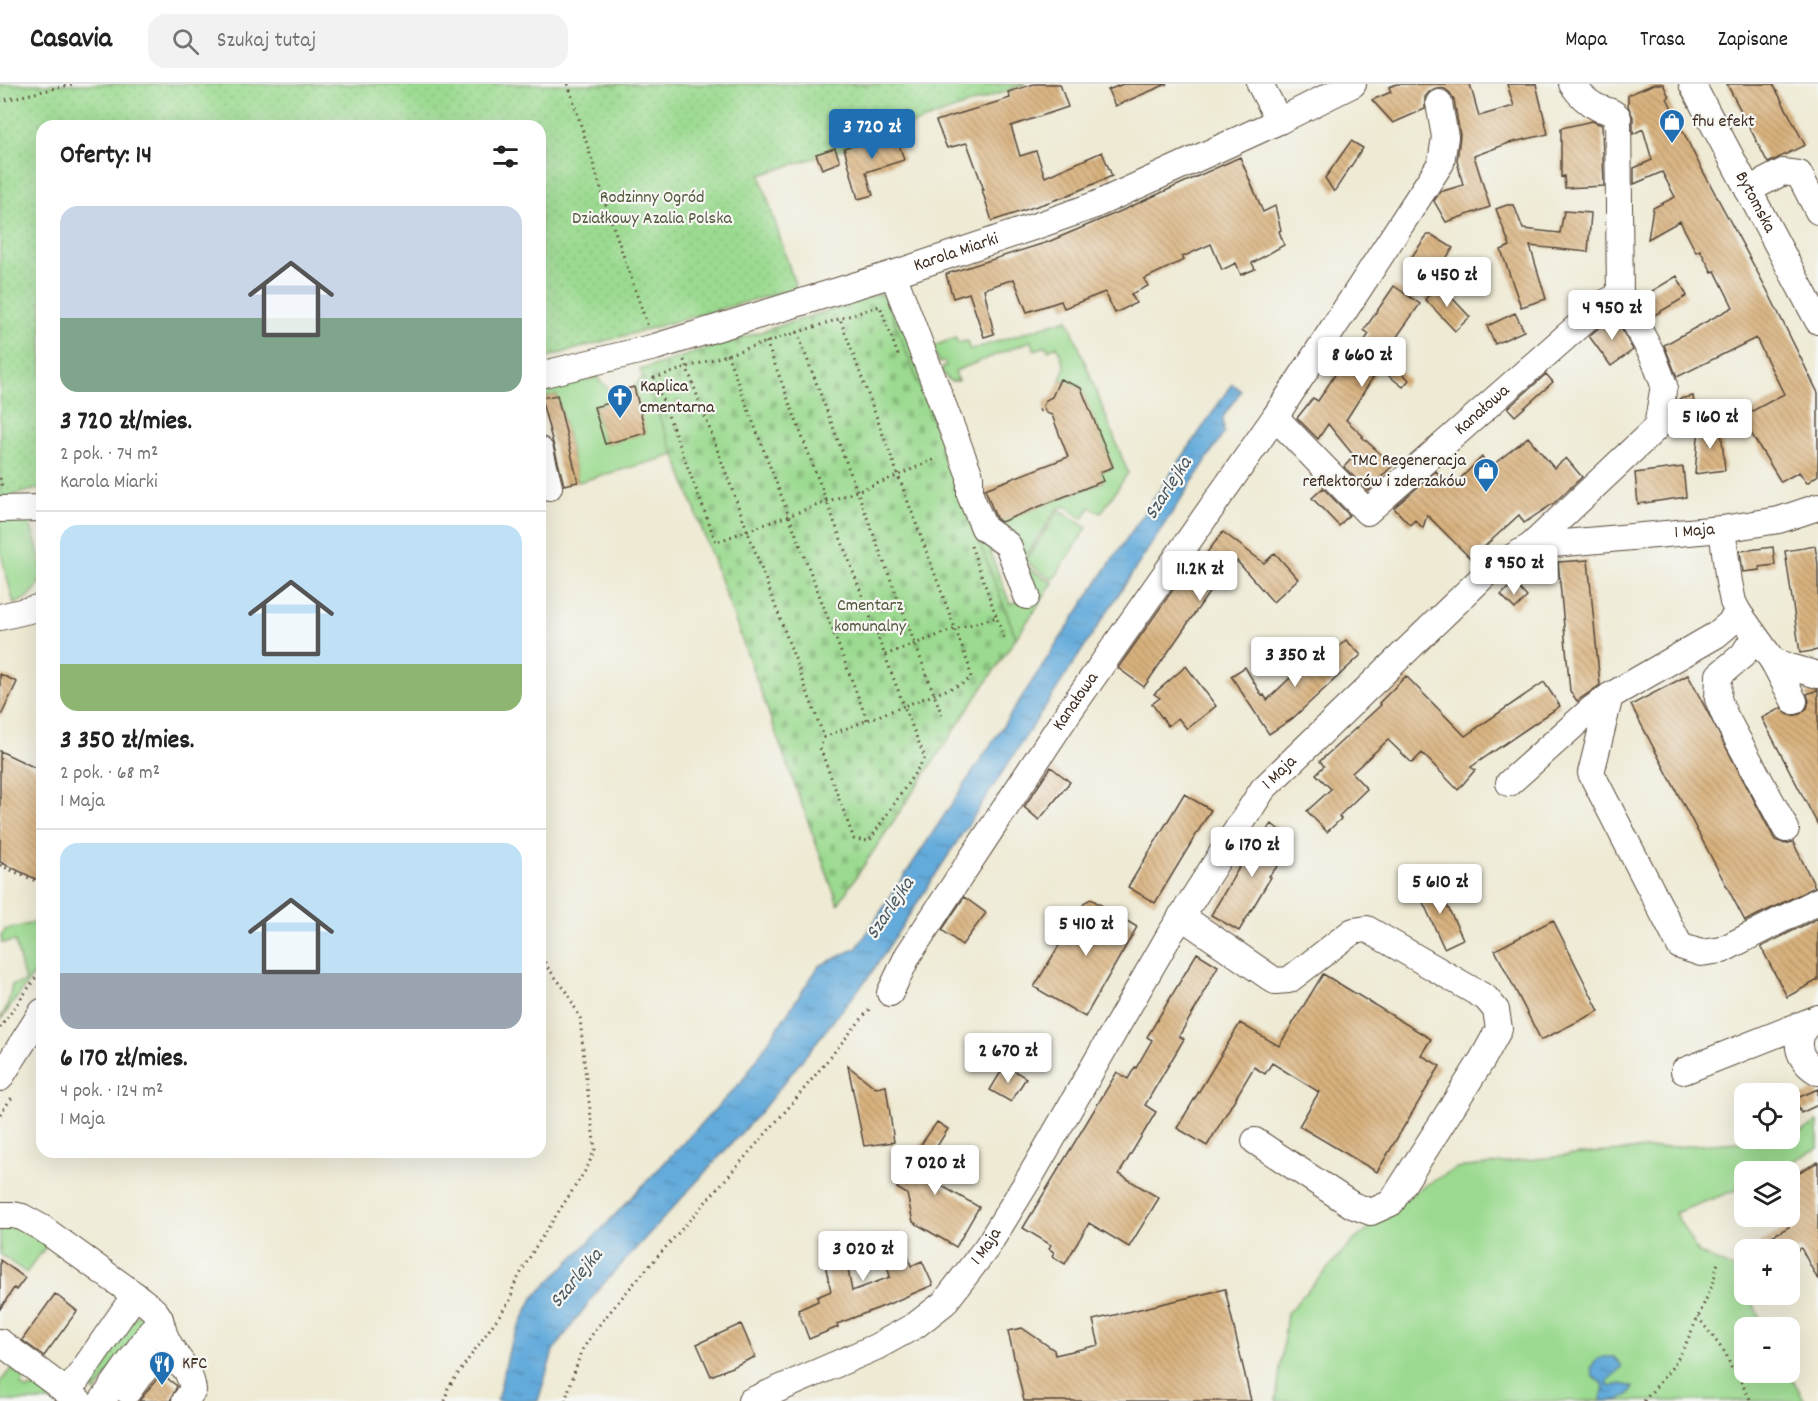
<!DOCTYPE html>
<html lang="pl">
<meta charset="utf-8">
<style>
:root{--surface:#fff;--page:#f2f2f2;--text:#222;--muted:#767676;--line:#e0e0e0;--accent:#1f6fb2}
body{margin:0;font-family:Dekko,sans-serif;background:var(--page);color:var(--text);height:100vh;display:flex;flex-direction:column;font-size:22px;white-space:nowrap}
*{box-sizing:border-box;margin:0}
p{font-size:20px;color:var(--muted)}
.icon{flex:none;width:33px;height:33px;fill:none;stroke:currentColor;stroke-width:2;stroke-linecap:round;stroke-linejoin:round}
.map{position:relative;flex:1;overflow:hidden}
.side{position:absolute;left:36px;top:36px;width:510px;height:1038px;display:flex;flex-direction:column;background:var(--surface);border-radius:18px;box-shadow:0 6px 24px #0002}
.side>*{flex:none}
.fabs{position:absolute;left:1734px;top:999px;display:grid;gap:12px}
.fabs a{display:grid;place-items:center;width:66px;height:66px;border-radius:12px;background:var(--surface);box-shadow:0 6px 24px #0002;font-size:30px}
.price{position:absolute;translate:-50% -51px;padding:0 14px;border-radius:6px;background:#fff;color:#222;font-size:20px;line-height:39px;filter:drop-shadow(0 2px 3px #0008)}
.price::after{content:'';position:absolute;left:50%;top:36px;width:18px;height:14px;margin-left:-9px;background:inherit;clip-path:polygon(0 0,100% 0,50% 100%)}
.price.active{background:var(--accent);color:#fff}
ul{padding:0;list-style:none}
li{display:grid;align-content:center;gap:12px;height:318px;padding:0 24px}
li+li{border-top:2px solid var(--line)}
li span{display:grid;place-items:center;height:186px;border-radius:18px;color:#555}
li>.icon{margin-inline-start:auto}
span .icon{width:108px;height:108px;fill:#fffc;stroke-width:1}
li b{font-size:26px}
h2{display:flex;justify-content:space-between;align-items:center;height:72px;padding:0 24px;font-size:26px}
header{display:flex;align-items:center;gap:36px;box-sizing:border-box;height:84px;padding:0 30px;background:var(--surface);border-bottom:2px solid var(--line)}
header strong{font-size:28px}
nav{display:flex;gap:33px;margin-inline-start:auto;font-size:21px}
.search{width:420px;height:54px;background:var(--page);display:flex;align-items:center;gap:15px;box-sizing:border-box;padding:0 21px;border-radius:18px;color:var(--muted);font-size:22px}
.map>svg:first-child{display:block}
.grass{fill:#9bda90;stroke:#6b8257;stroke-width:1.5}
.cemetery{fill:url(#cemetery-stones);stroke:#6b8257;stroke-width:1.5}
.garden{fill:url(#garden-dots);stroke:#6b8257;stroke-width:1.5}
.water{fill:url(#water-ripples);stroke:#506a7c;stroke-width:1.5}
.building{fill:url(#building-back-hatch);fill-rule:evenodd}
.lines{fill:none;stroke-linecap:round;stroke-linejoin:round}
.minor-casing{stroke:#564739;stroke-width:28}
.path{stroke:#564739;stroke-width:3;stroke-dasharray:1.5 4.5;stroke-linecap:butt}
.minor{stroke:#fff;stroke-width:26}
.labels{text-anchor:middle;dominant-baseline:central;stroke-width:4.5;stroke-linejoin:round;paint-order:stroke}
.poi-label{font-size:18px;fill:#3b2a1e;stroke:#f6f6f2;text-anchor:start}
.park-label{font-size:18px;fill:#53563a;stroke:#f6f6f2}
.street-label{font-size:18px;fill:#3b2a1e;stroke:#f6f6f2}
.water-label{font-size:20px;font-style:italic;fill:#495760;stroke:#f6f6f2}
</style>
<header>
<strong>Casavia</strong>
<div class="search"><svg class="icon" aria-label="search" viewBox="0 0 24 24"><circle cx="10" cy="10" r="6"/><path d="M15 15l6 6"/></svg>Szukaj tutaj</div>
<nav><a>Mapa</a><a>Trasa</a><a>Zapisane</a></nav>
</header>
<div class="map">
<svg width="1818" height="1317" viewBox="0 0 1818 1317">
<defs>
<pattern id="cemetery-stones" width="16" height="16" patternUnits="userSpaceOnUse" patternTransform="scale(1.5)"><rect width="16" height="16" fill="#9bda90"/><path d="M2 7V4a2 2 0 0 1 4 0v3zM10 15v-3a2 2 0 0 1 4 0v3z" fill="#86bb7c"/></pattern>
<pattern id="garden-dots" width="8" height="8" patternUnits="userSpaceOnUse" patternTransform="scale(1.5)"><rect width="8" height="8" fill="#9bda90"/><path d="M2 2h.1M6 6h.1" fill="none" stroke="#86bb7c" stroke-width="1.8" stroke-linecap="round"/></pattern>
<pattern id="water-ripples" width="26" height="14" patternUnits="userSpaceOnUse" patternTransform="scale(1.5)"><rect width="26" height="14" fill="#64abdb"/><path d="M2 4q2-2 4 0t4 0M15 11q2-2 4 0t4 0" fill="none" stroke="#548bb1"/></pattern>
<pattern id="building-back-hatch" width="6" height="6" patternUnits="userSpaceOnUse" patternTransform="scale(1.5)"><rect width="6" height="6" fill="#d9b27e"/><path d="M-1 5l2 2M0 0l6 6M5-1l2 2" fill="none" stroke="#b19167"/></pattern>
</defs>
<rect width="100%" height="100%" fill="#f6f6f2"/>
<filter id="ink" filterUnits="userSpaceOnUse"><feTurbulence type="fractalNoise" baseFrequency=".0167" numOctaves="2"/><feDisplacementMap in="SourceGraphic" scale="12" xChannelSelector="R" yChannelSelector="G"/><feConvolveMatrix kernelMatrix="1 2 1 2 8 2 1 2 1" color-interpolation-filters="sRGB"/></filter>
<filter id="wash" filterUnits="userSpaceOnUse"><feTurbulence type="fractalNoise" baseFrequency=".008" numOctaves="4" result="noise"/><feDisplacementMap in="SourceGraphic" scale="24" xChannelSelector="R" yChannelSelector="G"/><feGaussianBlur stdDeviation="1.35" result="paint"/><feColorMatrix in="noise" values="0 0 0 0 0 0 0 0 0 0 0 0 0 0 0 0 0 1.4 0 .05"/><feComposite in="paint" operator="in"/></filter>
<g filter="url(#wash)">
<rect width="100%" height="100%" fill="#eeead4"/>
<path class="grass" d="M1068,235L1128,389L1101,429L1090,423L1083,435L1065,422L1057,425L1024,475L1017,458L990,468L1010,520L1037,510L1027,483L1053,499L1016,554L963,416L990,442L1103,398L1100,388L1113,383L1080,302L1078,303L1060,295L1065,283L1057,262L1048,266L1046,262L1035,266L1031,257L955,287L958,297H951L947,295L941,285L946,282L945,278L939,279L933,262L956,254L958,259L967,257L970,266Z
M598,293L600,298L607,302L614,318L594,323L605,360L645,349L634,303L643,293L675,371L578,398L557,311L540,314V308Z
M1059,426L1087,444L1053,496L1025,477Z
M0,431L26,437L30,439C39,472 56,504 14,520L0,466Z
M37,838L42,839L41,877L36,887L0,937C1,931 5,928 7,922C10,916 10,908 12,901L25,898L15,857L2,859L1,851L5,846Z
M1818,1038V1064L1774,1087L1744,1088V1103L1675,1129L1698,1169L1734,1185L1744,1204V1210L1748,1211L1765,1243L1744,1244V1288L1789,1289L1805,1317H1276L1287,1229L1353,1157L1420,1104L1457,1084L1581,1070L1790,1054Z
M0,1141H10L48,1160L26,1189L0,1170Z
M140,1231L149,1234L95,1308L93,1307L89,1299L101,1284L135,1232Z
M11,1285L25,1295L21,1301L27,1306L30,1303L33,1305L35,1302L47,1310L51,1308L65,1317H0V1298Z"/>
<path class="cemetery" d="M884,209L1016,554L838,820L675,371L640,286Z"/>
<path class="garden" d="M0,0H1026L837,67L760,91L796,204L540,275V42H42V404L0,414Z
M893,216L953,362L963,416L887,218Z"/>
<path class="water" d="M1232,300L1241,307L1223,333L1224,349L870,891L762,1026L598,1206L553,1267L538,1317H497L510,1262L533,1214L595,1152L742,997L819,882L857,864L1104,488Z
M1603,1273H1614L1622,1282L1607,1299L1610,1303L1621,1300L1634,1303C1625,1317 1617,1317 1602,1317L1601,1315L1604,1302L1600,1296L1593,1293L1591,1283L1596,1276Z"/>
<g id="blocks">
<path class="building" d="M1034,0H1060L1068,23L1011,42L1020,72L1036,67L1045,93L1102,68L1112,92L1064,113L992,137L982,106H984L967,59L947,64L936,37L1010,14L1008,8Z
M1123,0H1167L1115,22L1108,6Z
M1397,0H1470L1479,32L1514,22L1507,0H1536L1548,50L1509,59L1474,72L1490,123L1446,138L1434,117L1440,108L1463,101L1457,77L1460,51L1454,16L1450,9L1445,5L1436,4L1430,7L1425,13V25L1393,39L1372,16L1391,8L1389,3Z
M1654,0H1663L1669,13L1667,14L1696,74L1767,206L1818,309V391L1807,399L1799,388L1781,398L1741,333L1784,310L1756,254L1677,293L1664,261L1733,223L1715,187L1712,188L1700,166L1696,168L1680,137L1648,155L1653,124L1675,113L1662,88L1634,100V84L1652,76L1643,45L1633,50V33L1628,22V11Z
M1727,0H1773L1805,61L1768,79Z
M1592,37L1602,41L1604,102L1565,104L1564,92L1561,93V44Z
M895,47L904,76L866,88L873,111L858,115L844,64Z
M1351,57L1363,64L1334,108L1325,94Z
M835,64L840,78L822,85L816,70Z
M1240,73L1263,128L1275,122L1281,146L1279,147L1284,161L1252,179L1255,185L1241,191L1236,179L1222,186L1211,160L1182,173L1184,176L1144,195L1148,202L1131,210L1136,219L1115,229L1105,208L1064,224L1061,217L1027,228L1014,195L984,205L994,250L984,253L969,209L953,214L946,190L1048,158L1121,127Z
M1507,121H1514L1523,145L1560,149L1564,127L1591,129L1588,168L1530,162L1546,215L1521,223L1501,166L1510,162L1496,125Z
M1427,151H1432L1453,164L1445,176L1449,179L1437,197L1408,178Z
M1677,192L1687,212L1653,232L1642,213Z
M1440,201L1470,233L1455,247L1425,215Z
M1394,202L1420,220L1391,261L1383,269L1409,296L1403,303L1379,284L1346,336L1363,352L1362,353L1393,381L1368,407L1344,383L1354,372L1328,340L1318,355L1297,334L1313,314L1318,317L1349,269L1354,272L1369,250L1364,246Z
M1515,229L1524,247L1495,260L1487,242Z
M1614,231L1633,266L1611,282L1589,252Z
M1546,290L1553,298L1515,332L1508,324Z
M1060,295L1081,304L1113,383L1100,388L1103,397L1001,438L996,434L985,405L1068,373L1052,331L1046,329L1043,322L1046,316L1052,313Z
M634,303L646,349L605,360L594,323L618,317L615,308Z
M557,311L578,398L564,401L541,314Z
M1693,312L1697,340L1683,342L1679,315Z
M1716,339V347L1721,345L1725,386L1695,390L1699,341Z
M1528,353L1554,384L1566,374L1582,393L1554,419L1524,439L1519,431L1471,475L1427,431L1423,444L1415,436L1410,441L1394,424L1436,387L1451,404L1482,373L1489,384Z
M1683,383L1686,413L1638,420L1635,389Z
M1323,404L1349,431L1339,442L1312,414Z
M1223,448L1264,479L1275,469L1298,495L1273,518L1237,477L1222,496L1219,494L1144,603L1118,584L1181,494L1185,497Z
M1815,462L1818,480V566L1800,569L1785,467Z
M1773,463L1775,481L1759,483L1760,486L1743,488L1740,467Z
M1588,476L1600,601L1577,617L1570,607L1558,478Z
M1514,499L1527,513L1515,525L1501,511Z
M1346,556L1361,571L1292,635L1269,650L1231,592L1245,583L1262,612L1264,611L1267,616L1313,572L1320,580Z
M1186,582L1216,622L1187,645L1178,634L1168,642L1152,620L1160,614L1154,610Z
M0,590L17,598L0,634Z
M1688,591L1775,756L1785,760L1793,758L1815,803L1745,837L1631,621Z
M1406,592L1465,652L1544,598L1560,622L1471,683L1475,686L1458,706L1422,669L1412,679L1388,656L1352,689L1367,705L1339,732L1341,735L1327,748L1307,727L1331,705L1316,690L1324,682L1320,677L1381,621L1379,619Z
M1817,606H1818V741L1762,634L1781,624L1787,630L1793,632L1800,630L1807,624L1809,617L1807,610Z
M0,667L42,687V798L0,778Z
M1051,683L1070,698L1039,736L1024,723Z
M1184,710L1211,726L1155,819L1128,803Z
M1272,740L1292,757L1286,765L1290,768L1269,792L1271,793L1239,847L1211,831L1250,765Z
M1436,798L1463,855L1444,864L1418,807Z
M964,813L986,829L962,861L942,846Z
M1091,815L1137,843L1085,933L1034,903L1085,818Z
M1818,834V896L1787,913L1761,863Z
M1553,836L1599,927L1541,956L1495,866Z
M1197,869L1218,882L1202,911L1203,912L1179,952L1184,955L1145,1021L1156,1028L1119,1090L1159,1114L1129,1163L1089,1139L1065,1180L1052,1172L1054,1168L1049,1165L1051,1161L1023,1144L1117,988L1128,995L1135,983L1136,984L1152,956L1147,953Z
M1323,890L1431,955L1421,971L1440,982L1377,1088L1299,1042L1319,1008L1272,979L1265,990L1254,983L1207,1062L1177,1044L1240,939L1279,962Z
M1005,981L1026,994L1011,1018L990,1006Z
M848,982L876,1004L886,1002L894,1058L864,1062Z
M1818,1005V1021L1801,1029L1795,1015Z
M937,1038L948,1045L927,1078L932,1089L933,1097L979,1123L956,1163L913,1138L907,1110L897,1104L920,1062Z
M1818,1078V1196L1801,1164L1798,1166H1746L1789,1143L1784,1132H1790V1093Z
M885,1151L886,1157L903,1154L911,1182L922,1177L933,1201L884,1222L837,1240L838,1243L809,1255L798,1226L818,1217L817,1213L831,1207L823,1172L835,1171L834,1157ZM883,1163L890,1193L852,1207L845,1170Z
M0,1176L25,1194L16,1206L14,1204L0,1225Z
M1225,1205L1251,1317H1024L1008,1247L1022,1244L1054,1266L1055,1271L1099,1261L1093,1236Z
M55,1210L77,1227L44,1272L22,1256Z
M741,1240L755,1273L711,1292L697,1260Z
M163,1291L177,1302L170,1317H139L156,1296Z"/>
</g>
</g>
<g filter="url(#ink)">
<use href="#blocks" fill-opacity="0" stroke="#564739" stroke-width="1.5"/>
<g class="lines">
<defs>
<g id="minor">
<path d="M1260,0L1279,37"/>
<path id="s1" d="M1692,0L1818,237"/>
<path d="M1748,106L1783,88L1799,90L1818,127"/>
<path d="M893,190L970,392V411L984,444L1008,461L1027,512"/>
<path id="s2" d="M540,291L655,263L893,190L1042,140L1095,121L1279,37L1353,0"/>
<path id="s3" d="M1275,333L1367,428L1603,220L1620,211"/>
<path d="M540,366L549,403"/>
<path d="M0,425L42,424"/>
<path d="M1722,445L1729,498L1733,518L1738,528L1773,577L1790,583L1818,591"/>
<path d="M1531,462L1657,343L1664,301L1653,272L1620,211L1618,33C1612,26 1605,27 1597,23C1586,18 1579,10 1572,0"/>
<path d="M0,533L42,523"/>
<path d="M1755,552L1743,571L1719,591L1718,615L1725,632L1786,745"/>
<path d="M1773,577L1794,617"/>
<path d="M1610,612L1591,689L1680,862L1701,869L1722,866L1818,817"/>
<path d="M1509,699L1593,624L1610,612L1716,551L1729,540L1738,528"/>
<path d="M1181,832L1275,897L1289,896L1353,847L1367,845L1486,914L1496,926L1499,945L1482,976L1391,1119L1371,1128L1352,1121L1255,1057"/>
<path id="s4" d="M890,909L908,871L1068,629L1275,333L1441,79L1445,53L1439,19"/>
<path d="M1810,937C1807,941 1803,946 1801,950C1794,966 1805,981 1818,988"/>
<path d="M1684,987L1818,934"/>
<path d="M0,994L42,928"/>
<path d="M0,1131H13L22,1133L42,1144L135,1211L68,1308"/>
<path d="M135,1211C142,1217 151,1222 157,1230C162,1237 162,1245 165,1252C173,1273 190,1282 193,1306L185,1317"/>
<path d="M0,1258L79,1317"/>
<path d="M128,1307C138,1294 149,1273 169,1276C173,1277 178,1280 182,1281"/>
<path d="M102,1317L160,1235"/>
<path id="s5" d="M751,1317L876,1263L916,1241L944,1219L987,1163L1030,1093L1169,852L1263,705L1490,486L1531,462L1722,445L1779,436L1818,423"/>
</g>
</defs>
<use href="#minor" class="minor-casing"/>
<path class="path" d="M568,0L609,130L648,243
M0,17L74,0
M797,248L943,634
M727,270L867,636
M898,271L880,222L654,294L716,458L887,396L938,374
M684,276L824,653L904,622L766,257
M1039,327L1044,325
M0,394L2,404
M971,462L1004,554
M885,571L955,545L997,533
M824,653L820,664L854,755L869,757L925,674L904,622L962,600L971,594L969,582L840,235
M0,781L42,800
M0,944L42,885
M0,1030L13,1012
M1698,1233L1726,1270L1731,1283L1738,1292L1751,1317
M445,1317L448,1304L511,1215L513,1203L535,1164L587,1084L595,1065L585,986L580,934L567,908L548,884L540,870
M565,1317L581,1268L595,1246L629,1205L790,1022L872,922
M1644,1317L1674,1281L1683,1266L1713,1200L1718,1178"/>
<use href="#minor" class="minor"/>
</g>
</g>
<defs>
<symbol id="shop-pin" viewBox="-11 -11 22 30"><path d="M0 17L-7.5 6A9.5 9.5 0 1 1 7.5 6Z" fill="#1f6fb2" stroke="#f6f6f2"/><path d="M-5-2.5h2.3a2.7 3.5 0 0 1 5.4 0H5L5.5 6h-11ZM-1.5-2.5h3a1.5 2.3 0 0 0-3 0Z" fill="#fff"/></symbol>
<symbol id="church-pin" viewBox="-11 -11 22 30"><path d="M0 17L-7.5 6A9.5 9.5 0 1 1 7.5 6Z" fill="#1f6fb2" stroke="#f6f6f2"/><path d="M-1.2-6h2.4v3.5h3.3v2.4h-3.3V6h-2.4V-.1h-3.3v-2.4h3.3Z" fill="#fff"/></symbol>
<symbol id="restaurant-pin" viewBox="-11 -11 22 30"><path d="M0 17L-7.5 6A9.5 9.5 0 1 1 7.5 6Z" fill="#1f6fb2" stroke="#f6f6f2"/><path d="M-5-6h1v4h1v-4h1v4h1v-4h1v5L-1.5 .5V6h-2V.5L-5-1ZM5-6V6H3V1.5H1.5Q1.5-4 5-6Z" fill="#fff"/></symbol>
</defs>
<g fill-rule="evenodd">
<use href="#shop-pin" x="1657" y="23" width="30" height="40"/>
<use href="#church-pin" x="605" y="298" width="30" height="40"/>
<use href="#shop-pin" x="1471" y="372" width="30" height="40"/>
<use href="#restaurant-pin" x="147" y="1265" width="30" height="40"/>
</g>
<g class="labels">
<g class="poi-label">
<text x="1692" y="38">fhu efekt</text>
<text x="640" y="303">Kaplica<tspan x="640" dy="21">cmentarna</tspan></text>
<text x="1466" y="377" text-anchor="end">TMC Regeneracja<tspan x="1466" dy="21">reflektorów i zderzaków</tspan></text>
<text x="182" y="1280">KFC</text>
</g>
<g class="park-label">
<text x="652" y="114">Rodzinny Ogród<tspan x="652" dy="21">Działkowy Azalia Polska</tspan></text>
<text x="870" y="522">Cmentarz<tspan x="870" dy="21">komunalny</tspan></text>
</g>
<g class="street-label">
<text stroke="none"><textPath href="#s1" startOffset="134">Bytomska</textPath></text>
<text stroke="none"><textPath href="#s2" startOffset="434">Karola Miarki</textPath></text>
<text stroke="none"><textPath href="#s3" startOffset="286">Kanałowa</textPath></text>
<text stroke="none"><textPath href="#s5" startOffset="1350">1 Maja</textPath></text>
<text stroke="none"><textPath href="#s4" startOffset="346">Kanałowa</textPath></text>
<text stroke="none"><textPath href="#s5" startOffset="846">1 Maja</textPath></text>
<text stroke="none"><textPath href="#s5" startOffset="288">1 Maja</textPath></text>
</g>
<g class="water-label">
<text transform="translate(1169 405) rotate(-57)">Szarlejka</text>
<text transform="translate(891 825) rotate(-56)">Szarlejka</text>
<text transform="translate(577 1195) rotate(-50)">Szarlejka</text>
</g>
</g>
</svg>
<div class="fabs">
<a><svg class="icon" aria-label="locate" viewBox="0 0 24 24"><circle cx="12" cy="12" r="6"/><path d="M12 2v4M12 18v4M2 12h4M18 12h4"/></svg></a>
<a><svg class="icon" aria-label="layers" viewBox="0 0 24 24"><path d="M12 4l9 5-9 5-9-5zM3 14l9 5 9-5"/></svg></a>
<a>+</a>
<a>−</a>
</div>
<b class="price active" style="left:872px;top:76px">3 720 zł</b>
<b class="price" style="left:1447px;top:224px">6 450 zł</b>
<b class="price" style="left:1612px;top:257px">4 950 zł</b>
<b class="price" style="left:1362px;top:304px">8 660 zł</b>
<b class="price" style="left:1710px;top:366px">5 160 zł</b>
<b class="price" style="left:1514px;top:512px">8 950 zł</b>
<b class="price" style="left:1200px;top:518px">11.2K zł</b>
<b class="price" style="left:1295px;top:604px">3 350 zł</b>
<b class="price" style="left:1252px;top:794px">6 170 zł</b>
<b class="price" style="left:1440px;top:831px">5 610 zł</b>
<b class="price" style="left:1086px;top:873px">5 410 zł</b>
<b class="price" style="left:1008px;top:1000px">2 670 zł</b>
<b class="price" style="left:935px;top:1112px">7 020 zł</b>
<b class="price" style="left:863px;top:1198px">3 020 zł</b>
<section class="side">
<h2>Oferty: 14<svg class="icon" aria-label="filters" viewBox="0 0 24 24"><path d="M4 7h16M4 17h16"/><circle cx="9" cy="7" r="2"/><circle cx="15" cy="17" r="2"/></svg></h2>
<ul>
<li><span style="background:linear-gradient(#c9d6e8 60%,#7fa58c 0)"><svg class="icon" aria-label="home" viewBox="0 0 24 24"><path d="M3 11l9-7 9 7M6 9v11h12V9"/></svg></span><div><b>3 720 zł/mies.</b><p>2 pok. · 74 m²</p><p>Karola Miarki</p></div></li>
<li><span style="background:linear-gradient(#bfe0f5 75%,#8fb573 0)"><svg class="icon" aria-label="home" viewBox="0 0 24 24"><path d="M3 11l9-7 9 7M6 9v11h12V9"/></svg></span><div><b>3 350 zł/mies.</b><p>2 pok. · 68 m²</p><p>1 Maja</p></div></li>
<li><span style="background:linear-gradient(#bfe0f5 70%,#9aa5b1 0)"><svg class="icon" aria-label="home" viewBox="0 0 24 24"><path d="M3 11l9-7 9 7M6 9v11h12V9"/></svg></span><div><b>6 170 zł/mies.</b><p>4 pok. · 124 m²</p><p>1 Maja</p></div></li>
</ul>
</section>
</div>
